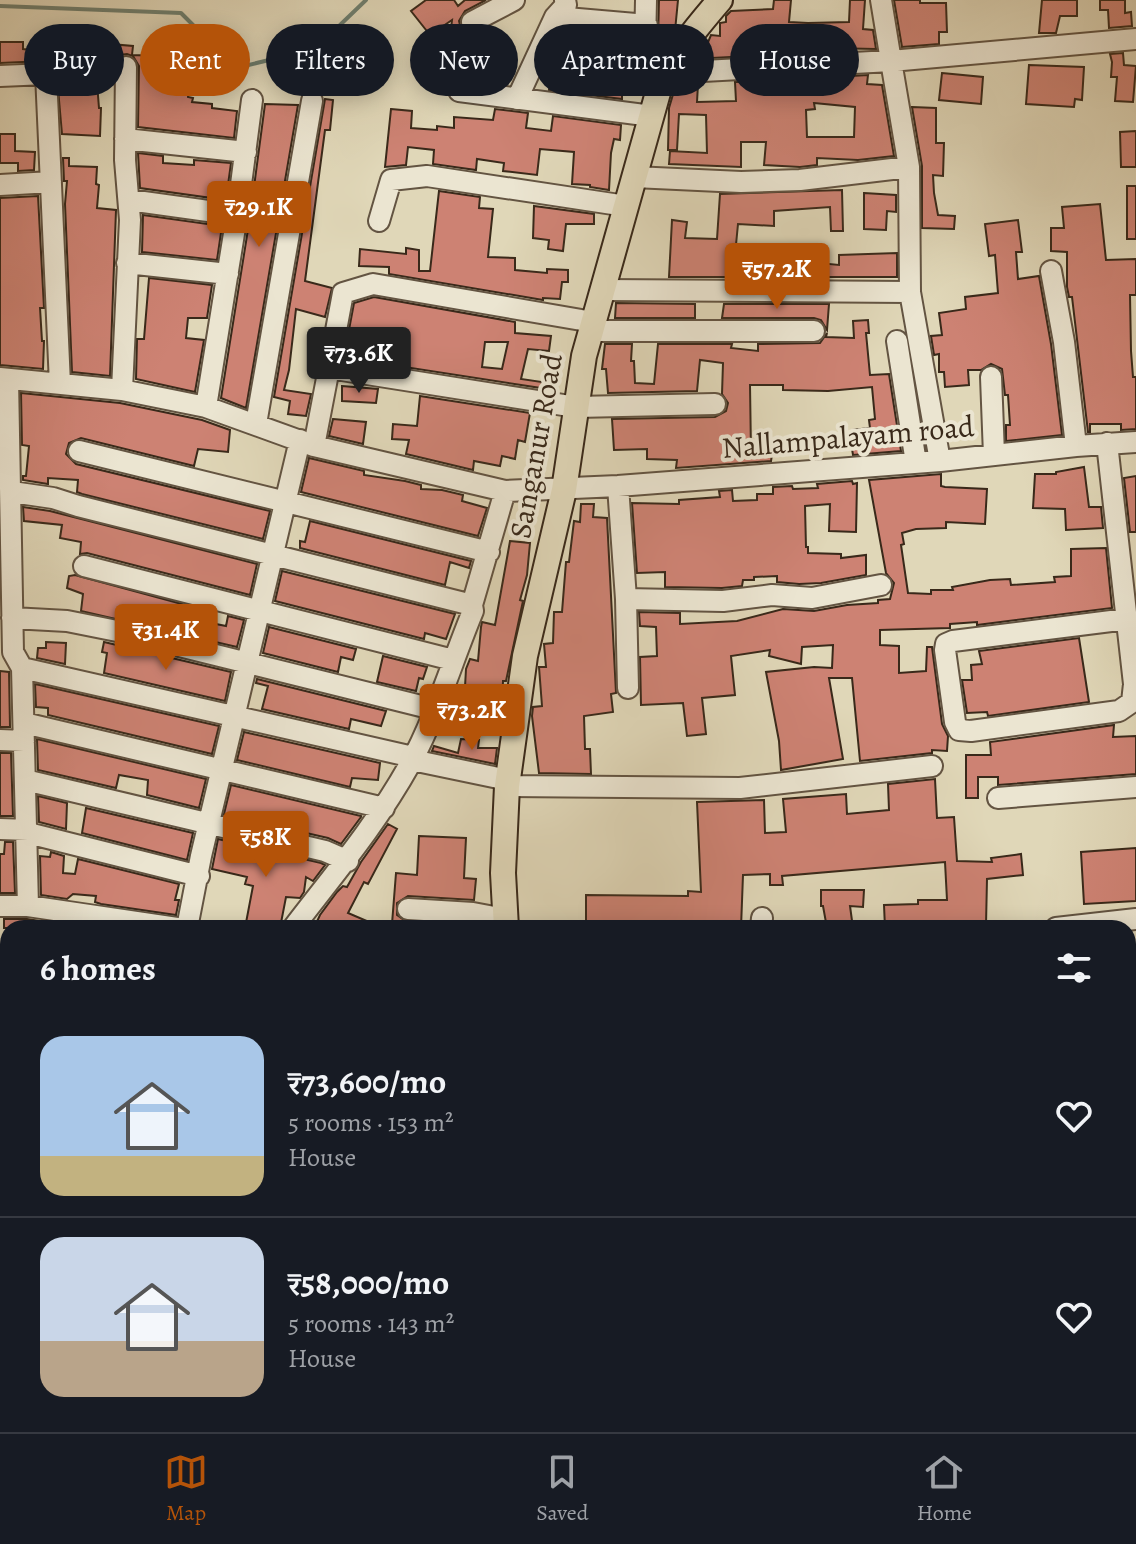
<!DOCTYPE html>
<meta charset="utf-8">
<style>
:root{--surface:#171b24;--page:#242831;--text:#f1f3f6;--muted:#9ea1a6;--line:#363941;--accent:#b45309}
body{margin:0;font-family:Alegreya,serif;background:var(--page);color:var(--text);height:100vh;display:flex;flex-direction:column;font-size:30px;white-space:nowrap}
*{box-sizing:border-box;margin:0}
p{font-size:26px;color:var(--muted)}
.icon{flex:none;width:44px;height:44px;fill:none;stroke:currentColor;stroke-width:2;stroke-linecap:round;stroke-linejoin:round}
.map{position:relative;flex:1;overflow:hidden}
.drawer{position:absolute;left:0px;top:920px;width:1136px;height:512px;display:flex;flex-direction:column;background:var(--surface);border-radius:24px 24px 0 0;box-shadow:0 4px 20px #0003}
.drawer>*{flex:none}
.banner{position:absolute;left:24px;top:24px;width:1088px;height:72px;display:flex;gap:16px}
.price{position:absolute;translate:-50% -68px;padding:0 18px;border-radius:8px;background:var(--accent);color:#fff;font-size:26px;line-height:52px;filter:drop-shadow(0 2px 4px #0008)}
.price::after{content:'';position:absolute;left:50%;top:48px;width:24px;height:18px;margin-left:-12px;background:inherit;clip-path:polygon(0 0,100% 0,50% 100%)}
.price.on{background:#222;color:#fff}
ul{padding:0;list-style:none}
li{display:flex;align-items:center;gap:24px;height:200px;padding:0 40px}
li+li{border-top:2px solid var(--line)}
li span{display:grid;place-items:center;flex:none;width:224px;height:160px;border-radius:24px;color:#555}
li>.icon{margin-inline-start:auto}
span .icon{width:96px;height:96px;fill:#fffc;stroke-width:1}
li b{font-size:34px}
h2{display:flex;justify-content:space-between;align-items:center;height:96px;padding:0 40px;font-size:34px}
.pill{padding:0 28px;border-radius:36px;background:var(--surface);box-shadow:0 4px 20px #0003;font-size:28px;line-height:72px}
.pill.on{background:var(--accent);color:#fff}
.tab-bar{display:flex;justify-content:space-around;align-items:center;height:112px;border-top:2px solid var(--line);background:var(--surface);font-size:22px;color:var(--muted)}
.tab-bar a{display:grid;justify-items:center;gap:4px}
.tab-bar .on{color:var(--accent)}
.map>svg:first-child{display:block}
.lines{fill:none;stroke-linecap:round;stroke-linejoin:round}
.stream{stroke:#708070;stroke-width:4}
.building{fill:#cd8273;stroke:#39291a;stroke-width:2;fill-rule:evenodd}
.minor-casing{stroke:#635442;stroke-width:24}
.major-casing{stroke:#39291a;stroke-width:28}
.minor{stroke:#ebe5d1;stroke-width:20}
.major{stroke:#e0d7b8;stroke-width:24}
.labels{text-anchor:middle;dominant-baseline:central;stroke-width:8;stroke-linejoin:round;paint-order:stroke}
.street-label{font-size:30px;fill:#39291a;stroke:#ebe5d1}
</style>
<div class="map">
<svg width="1136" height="1432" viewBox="0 0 1136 1432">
<rect width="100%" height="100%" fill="#e0d7b8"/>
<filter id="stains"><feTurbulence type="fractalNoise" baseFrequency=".0025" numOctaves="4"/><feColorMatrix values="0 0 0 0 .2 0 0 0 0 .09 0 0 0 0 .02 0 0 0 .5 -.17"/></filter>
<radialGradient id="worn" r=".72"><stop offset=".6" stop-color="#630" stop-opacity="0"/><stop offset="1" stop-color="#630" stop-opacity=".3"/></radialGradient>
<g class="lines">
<path class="stream" d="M0,6L181,13L236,68L315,49L366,0"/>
</g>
<path class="building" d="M426,0H454L458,6L465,0H486L465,11L459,21L461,29L466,33L472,35L480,32L473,80L460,78L445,83L452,20L430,35L411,11Z
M659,0H678L675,31L669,40L658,38Z
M774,0H791L789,22L808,23L849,22L850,0H865L863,29L873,30L876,49L827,48V51L813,52L812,42L786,43V54L693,59L701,47H706L711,35L720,36V23L726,22V16L731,11L773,9Z
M894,0H920V3H946L947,32H939V44L902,47Z
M1042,0H1077V16H1060L1056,33H1039Z
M1100,0H1125V13L1131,12L1132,26L1109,28L1108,10H1100Z
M563,31L583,33L582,44L616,49L609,92L622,94V99L549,90L551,75L543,74Z
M50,37L99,39V43L133,46L132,55L190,57L188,97L193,98L192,102L212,104V108L237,111L234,138L138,127L139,66L133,56L127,54L120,55L114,61L113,83H97L99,108H101L100,136L62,134L56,66L45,61L0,63V42H23V49L50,52Z
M1123,53L1124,65L1136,66L1133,102L1115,101L1117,77H1111L1112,62L1110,54Z
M1029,65L1084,67L1082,100L1075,99L1074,107L1026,104Z
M942,73L983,77L981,104L939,100Z
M868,75L867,84L882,85L894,156L858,160L817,158V165L800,167L764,165L766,142H741V167L669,164L670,151L707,153L706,115L679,114L677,150H668L669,108L674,91L680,92V85L698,84L697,102L736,101L735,82H751L754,86L784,83V80ZM814,103L855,107L854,137H807L806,110L815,109Z
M325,99L333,100L330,130H325L305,281L332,288L325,317L296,309L289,370L284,390L311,394L306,416L288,414L290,401L274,397Z
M265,104L298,105L246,408L221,398L250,217Z
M912,107L936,108V143H944L943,176L933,175L934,193L938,215L955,216L954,229L922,228V166Z
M391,109L412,111L411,128L437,130V126L454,128V117L493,120L495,109L528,113L526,128L551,131L553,116L621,125L620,140L614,139L611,153L609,190L590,187V185L572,184L574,152L540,149L537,175L503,171L504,163L477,159L476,170L433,164L434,150L408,147L406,165L385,167Z
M1136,131V167H1121L1120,132Z
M0,134H15V151L35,152L34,170L18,171V163H0Z
M138,153L163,156V163L194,165V160L231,163L226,200L140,188Z
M63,158H69V166L97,167L96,184L99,185L97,208L116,210L110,376L72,372L65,204L67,181H64Z
M1127,186H1136V239H1127Z
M842,190L843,231H831L830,207L774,211V226L738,224L735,255L839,265V255L897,253V277H669L672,220L687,222L685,238L717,239L720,194Z
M439,191L480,197L479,208L493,209L488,257L515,258V270L547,273V269L568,270V282H562L560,299L543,298V300L389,274V267L359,266L360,249L406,254V248L419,250V271H430Z
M864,193L896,195V212L887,211L886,230L864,229Z
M38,196L44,308H40L42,341H44L43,369L0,365V198Z
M1100,204L1106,260L1136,259V295H1130L1131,351L1133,377H1136V429L1121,430V424H1090V432H1088L1072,297H1069L1067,287V252L1051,251V228H1064L1062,207Z
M534,206L594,214V224H566L563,251L548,249L549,240L533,238Z
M143,215L222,226L217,260L142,252Z
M1018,220L1022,252H1016L1018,279L1039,276L1051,344L1062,435L1006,441V425H1010L1008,395H1005L1002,369L991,364L981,370H968L969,385L945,387L944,372H939V354L934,355L931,336L942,335L939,313L966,309L965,297L998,293L995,255L989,256L985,224Z
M149,278L212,285L207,318H188L186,338L204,340L195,392L136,379L137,339H144Z
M374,297L515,322V333L551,336L549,351L528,349L521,379L542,382L541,388L398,366L400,348L385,346L382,363L355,359V353L345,351L354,303ZM485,342H508L502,369L482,367Z
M616,303L695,304V318H615Z
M724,304H829L827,330L821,320L814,318H722Z
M868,320L869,333H866L870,375L889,374L901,451L853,455L852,449L855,448L853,430L870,428L869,420L875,419L872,387L828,391L783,390V385H750L751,453L772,455L771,461L676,468L677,460L647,459V449L614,450L612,419L715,417L726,411L728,403L722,394L723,363L700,360L697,391L608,393L606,369H602L605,344H632L631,361H634L635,383L654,384L658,344H732L731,348L758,351V344L820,343L827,333L826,337L854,338L853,321Z
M342,386L378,389L376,403L342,401Z
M21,393L120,403L202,420L230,430L228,452L198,449L194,466L81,438L69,443L66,454L76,464L270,511L263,539L82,494L77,492L78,480L48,478V484L23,480V476H26L29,446L22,445Z
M420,396L530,413L525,442L518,440L515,459L502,456L500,466L474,461L473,470L406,454L409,440L392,439L393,424L417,426Z
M333,419L366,422L363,444L329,436Z
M309,458L364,471V475L405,481L421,485V489L442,490L463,495L462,501L487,508L478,536L301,492Z
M1084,467L1089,507H1101L1103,528L1066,530L1065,509L1033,508L1035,474H1056V472Z
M941,474V486L945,487L987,489L985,524L946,522V528L916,529L902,533L904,544L901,545L908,593L931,594V590H953L952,587L990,580L1010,579L1011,585L1055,582L1054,577L1071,576V549L1106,548L1112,608L977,625V622L950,624V628L880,630V645L899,646V673L926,671L927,647H932L942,724L948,736L947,751L932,750V753L860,761L852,678H829L843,759L781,770L779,741L766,672L814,667L832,668L833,645L802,647L801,664L769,656L770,650L731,656L735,695L702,698L706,734L687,736L683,703L641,705L640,657L657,656L656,627L640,626L639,612L680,613V624L737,621L783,609L814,611L847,605L878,603V600L890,599L894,583L886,573L869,480Z
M1136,476V532H1130L1124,478Z
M852,481L853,484L857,483L856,532L829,531L830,504L805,506L806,547H808V553L841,554V558L866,555V575L821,583L799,584L777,582V576L754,577V580H743L742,586L722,588L665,587V572L637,573L632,503L679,504V500L720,497L719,491L732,490L733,501L757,500V494H773V487L792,486L793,489L818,488L817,484Z
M581,504H594L593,517L607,518L616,693L611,694L613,712L584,716L585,749H590L591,774L539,773L532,716L533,707L542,706L539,667H546L544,644L553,643L554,612H562L566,562H569L574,521L580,522Z
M23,507L50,511L257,564L250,595L87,553L80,554L81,542L60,538L62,525L24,521Z
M310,521L471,561L469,568L450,562L445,585L300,548V541L305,542Z
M510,541L530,543L527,575L520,600L523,601L506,681H503L502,706L464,705L466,669L470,659L478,661L481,627L482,622L495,625Z
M282,571L455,614L446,639L425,633L424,639L275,601Z
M75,575L204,610L201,621L226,626L228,616L244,620L237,647L81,611L83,594L67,588L69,576Z
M269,627L356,649L353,660L341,657L338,672L263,653Z
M1079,638L1089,702L988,716L987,712L967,713L962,680H972L971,665L982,664L979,651Z
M46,642L66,643L65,664L37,658L38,648H46Z
M104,642L231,672L225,701L104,673L107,653L102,652Z
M383,656L427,667L423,679L419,678L416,691L377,682Z
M0,671L9,672L10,727H0Z
M257,679L386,711L381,726L351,719L349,729L262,709L268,686L256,683Z
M35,684L219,726L212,754L48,715V708L36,707Z
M1114,725L1113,737L1136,736V774L998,785V777H978V798H966V755H991L990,742Z
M244,732L380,763L378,780L352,778L350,787L237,760Z
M37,739L206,779L199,808L147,795L148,780L119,775L116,788L38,770Z
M461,739L479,740L478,748H497L495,764L432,751L434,746L458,753Z
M0,753H11L13,816H0Z
M935,779L937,818L954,817L957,861L992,862L991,858L1021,854L1023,875L987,879L986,925L885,928L884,905L918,904V900H947L945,862L782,876L783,885H770V874L743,875L741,928H586V895L688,896V891L701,892L697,802L764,800L765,833L786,832L783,799L846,794L847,814L889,810L888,784Z
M231,785L361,816V817L341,844L328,838L224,814Z
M38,796L67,803L66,829L39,822Z
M86,808L193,833L187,860L82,833Z
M388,824L397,829L368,884L364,882L348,913L383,928H314L320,915L337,892L343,886L347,887L361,862Z
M419,836L466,838L464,878L476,879L474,900L408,896L397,903V915L407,922L473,928H408L409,923L392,924L396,873L417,875Z
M218,839L321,863L325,865L313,881L306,877L304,892L300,898L286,897L280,928H245L253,886L245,884L247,877L212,869Z
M5,842H13L15,893H0V854H4Z
M1136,848V901L1084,904L1081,852Z
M51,852L64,856L63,873L75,874L78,859L179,884L175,900H179L176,915L101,904L95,902L96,896L73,894L67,899L41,895L40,856L50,857Z
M821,890H864L863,907L850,906L853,928H827L823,906H821Z
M4,919H27L66,925V928H4Z"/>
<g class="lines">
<defs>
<path id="minor" d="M646,0L645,48L678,56
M881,0L891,61L1136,39
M555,17L647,25
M472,22L514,0
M666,73L891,61L909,167L910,292L940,461
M0,76L46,74L60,384
M459,91L652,116
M517,99L555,17L566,5L565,0
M125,139L246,152
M634,177L741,182L800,180L909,167
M0,185L51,182
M129,200L237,215
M379,221L391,180L427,176L626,206
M127,263L228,274
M1051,271L1064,342L1076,446
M602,290L910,292
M590,331H814
M897,341L916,463
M329,368L343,293L373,284L593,322
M991,377L994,455
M0,378L122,390L206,407L314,446L505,491L618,486L940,461L1076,446L1136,442
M8,379L13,652L22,668L28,906L177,928
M122,390L130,220L125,160L126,67
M206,407L237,215L252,100
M256,424L312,101
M1107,443L1134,684L1132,702L1119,711L971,731L959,730L955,722L945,650L946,644L953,641L1127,619
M314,446L329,368L576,407L715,404
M79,451L489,552
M618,486L626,599L628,688
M12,492L53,498L78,506L472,605
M84,566L453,660
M626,599L723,601L772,595L812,598L881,585
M12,618L67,621L127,633L433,709
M22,668L413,757
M24,723L384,808
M0,740L24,741
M412,760L508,780
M25,780L325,851L348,861
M507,786L740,788L932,766
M998,798L1136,787
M0,829L28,830
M28,833L199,876
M0,906H28
M408,909L473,913L505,919
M187,928L201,856L300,440
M293,928C335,873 376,825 410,764C435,719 453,659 473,611L472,605L505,491
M761,928L762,918
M1056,928L1136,919
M0,985L8,984
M0,1119H8
M1128,1171H1136
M0,1358L8,1322
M0,1377L3,1432
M96,1424L104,1432
M326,1424L327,1432
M12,1432L37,1424
M125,1432L213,1424
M957,1432L1041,1424"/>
<path id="major" d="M506,928L503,873L507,786L525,656L564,490L584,356L659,89C673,55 696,28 720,0
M654,1424L657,1432"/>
</defs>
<use href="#minor" class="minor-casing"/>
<use href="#major" class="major-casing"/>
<use href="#minor" class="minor"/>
<use href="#major" class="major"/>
</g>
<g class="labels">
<g class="street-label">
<text transform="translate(848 437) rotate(-5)">Nallampalayam road</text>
<text transform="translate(536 446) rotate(-80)">Sanganur Road</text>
</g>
</g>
<rect width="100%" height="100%" filter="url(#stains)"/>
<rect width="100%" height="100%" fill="url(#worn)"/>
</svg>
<b class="price" style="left:259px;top:249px">₹29.1K</b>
<b class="price" style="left:777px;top:311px">₹57.2K</b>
<b class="price on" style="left:359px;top:395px">₹73.6K</b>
<b class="price" style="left:166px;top:672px">₹31.4K</b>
<b class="price" style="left:472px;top:752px">₹73.2K</b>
<b class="price" style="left:266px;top:879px">₹58K</b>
<div class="banner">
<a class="pill">Buy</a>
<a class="pill on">Rent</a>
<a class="pill">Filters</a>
<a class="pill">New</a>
<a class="pill">Apartment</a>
<a class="pill">House</a>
</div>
<section class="drawer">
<h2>6 homes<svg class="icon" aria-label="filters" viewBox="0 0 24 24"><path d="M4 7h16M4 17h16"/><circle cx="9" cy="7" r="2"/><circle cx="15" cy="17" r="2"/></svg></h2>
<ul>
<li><span style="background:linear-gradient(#a9c7e8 75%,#c2b280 0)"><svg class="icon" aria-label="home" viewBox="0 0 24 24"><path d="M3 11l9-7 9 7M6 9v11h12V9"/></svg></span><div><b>₹73,600/mo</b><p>5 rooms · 153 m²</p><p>House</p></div><svg class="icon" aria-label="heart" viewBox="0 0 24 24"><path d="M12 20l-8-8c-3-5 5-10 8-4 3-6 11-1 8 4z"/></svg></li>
<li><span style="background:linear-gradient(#c9d6e8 65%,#b9a48a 0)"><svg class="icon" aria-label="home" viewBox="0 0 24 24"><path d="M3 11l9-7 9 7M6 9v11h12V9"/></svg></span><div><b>₹58,000/mo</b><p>5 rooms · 143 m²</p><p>House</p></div><svg class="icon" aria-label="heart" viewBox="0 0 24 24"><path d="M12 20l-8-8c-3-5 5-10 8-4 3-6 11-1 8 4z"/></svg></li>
</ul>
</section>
</div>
<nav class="tab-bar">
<a class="on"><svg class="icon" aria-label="map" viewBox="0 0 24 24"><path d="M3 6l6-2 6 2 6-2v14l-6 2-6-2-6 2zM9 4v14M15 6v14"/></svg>Map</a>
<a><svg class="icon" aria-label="saved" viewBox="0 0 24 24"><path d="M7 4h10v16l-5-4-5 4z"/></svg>Saved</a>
<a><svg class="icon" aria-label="home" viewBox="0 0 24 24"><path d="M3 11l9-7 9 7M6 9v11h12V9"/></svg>Home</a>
</nav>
